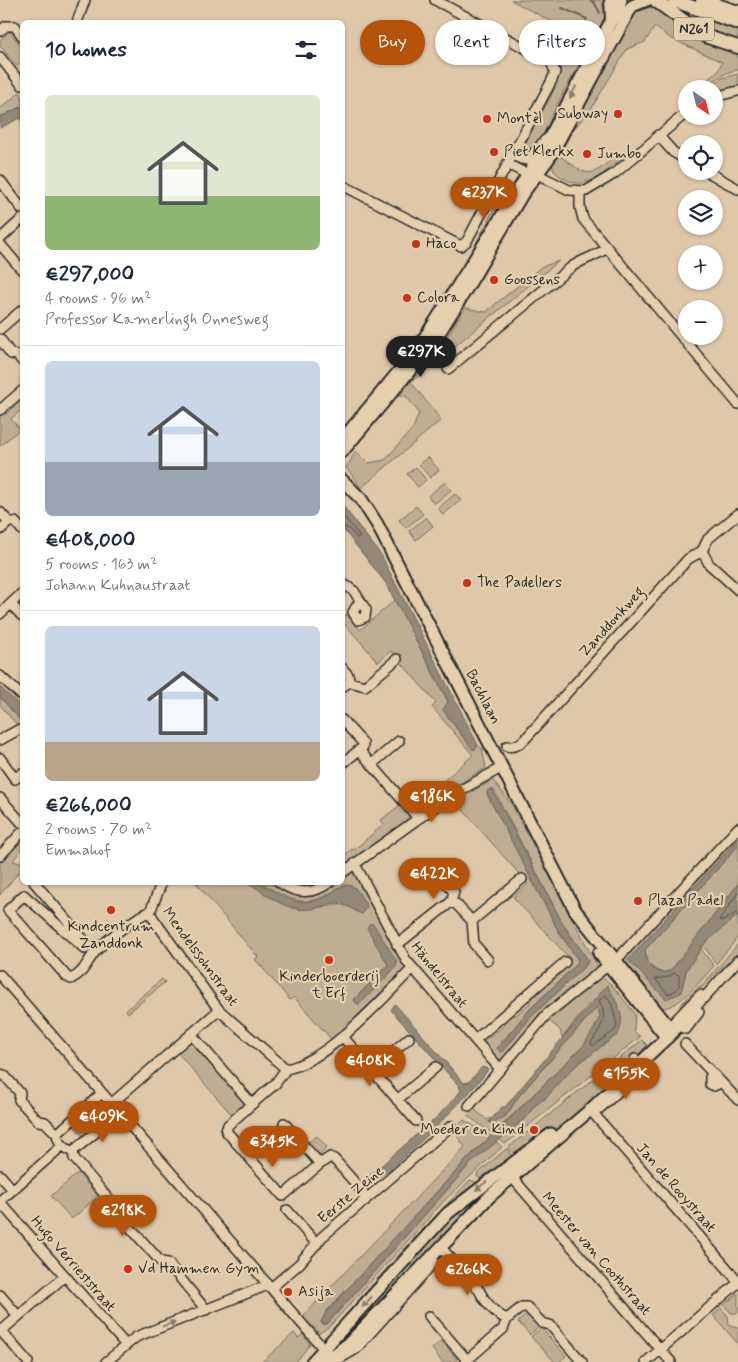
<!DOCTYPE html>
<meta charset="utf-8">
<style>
:root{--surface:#fff;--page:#f2f2f3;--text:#1f2937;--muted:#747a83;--line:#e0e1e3;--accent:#b45309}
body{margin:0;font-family:Mynerve,sans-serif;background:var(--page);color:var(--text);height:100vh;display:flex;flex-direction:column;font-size:19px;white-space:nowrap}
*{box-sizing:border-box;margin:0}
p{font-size:16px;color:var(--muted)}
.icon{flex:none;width:28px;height:28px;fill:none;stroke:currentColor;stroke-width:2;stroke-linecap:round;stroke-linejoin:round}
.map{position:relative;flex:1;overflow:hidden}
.sheet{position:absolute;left:20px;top:20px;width:325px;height:865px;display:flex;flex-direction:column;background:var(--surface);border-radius:8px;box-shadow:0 1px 4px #0004}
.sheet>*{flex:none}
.guide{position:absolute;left:360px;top:20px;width:302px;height:45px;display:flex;gap:10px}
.needle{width:32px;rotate:145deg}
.tools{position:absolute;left:678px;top:80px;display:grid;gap:10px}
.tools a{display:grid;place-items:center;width:45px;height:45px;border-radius:50%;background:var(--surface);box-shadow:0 1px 4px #0004;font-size:25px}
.price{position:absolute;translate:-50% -42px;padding:0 11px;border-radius:18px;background:var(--accent);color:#fff;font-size:16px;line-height:32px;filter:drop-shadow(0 1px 2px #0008)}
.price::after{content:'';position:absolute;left:50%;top:30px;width:15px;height:11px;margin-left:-8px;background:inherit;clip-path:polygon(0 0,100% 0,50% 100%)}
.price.active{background:#222;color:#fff}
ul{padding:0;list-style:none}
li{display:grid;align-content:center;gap:10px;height:265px;padding:0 25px}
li+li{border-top:1px solid var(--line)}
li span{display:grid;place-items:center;height:155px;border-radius:8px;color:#555}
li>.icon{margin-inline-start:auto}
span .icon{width:90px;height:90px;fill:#fffc;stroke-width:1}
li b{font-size:21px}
h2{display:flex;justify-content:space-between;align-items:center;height:60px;padding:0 25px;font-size:21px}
.tag{padding:0 18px;border-radius:22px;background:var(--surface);box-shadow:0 1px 4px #0004;font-size:18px;line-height:45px}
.tag.active{background:var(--accent);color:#fff}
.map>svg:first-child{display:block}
.green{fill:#c0ae94;stroke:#766c60;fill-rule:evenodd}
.water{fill:#948876;stroke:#6a6358}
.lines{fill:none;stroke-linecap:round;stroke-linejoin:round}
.shore{stroke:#555049;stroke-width:1}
.stream{stroke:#6a6358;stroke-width:2}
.minor-casing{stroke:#2b2b2b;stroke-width:12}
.major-casing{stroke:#2b2b2b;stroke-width:15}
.highway-casing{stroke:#2b2b2b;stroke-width:16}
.minor{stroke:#e5cfae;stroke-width:9}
.major{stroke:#e5cfae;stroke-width:11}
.highway{stroke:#e5cfae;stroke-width:12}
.oneway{fill:#887d6c}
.poi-dot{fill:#c8321e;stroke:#e5cfae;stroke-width:2}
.labels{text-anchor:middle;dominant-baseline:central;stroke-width:4.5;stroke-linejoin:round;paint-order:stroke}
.shield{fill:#e5cfae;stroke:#635c52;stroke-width:1}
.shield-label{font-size:14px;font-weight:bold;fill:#2b2b2b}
.poi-label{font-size:15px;fill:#2b2b2b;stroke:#e5cfae;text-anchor:start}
.street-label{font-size:15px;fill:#2b2b2b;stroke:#e5cfae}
</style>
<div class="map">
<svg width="738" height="1362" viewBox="0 0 738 1362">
<rect width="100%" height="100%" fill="#dec8a9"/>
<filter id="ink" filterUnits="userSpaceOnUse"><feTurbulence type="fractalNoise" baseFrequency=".02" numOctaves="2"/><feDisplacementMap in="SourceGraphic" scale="10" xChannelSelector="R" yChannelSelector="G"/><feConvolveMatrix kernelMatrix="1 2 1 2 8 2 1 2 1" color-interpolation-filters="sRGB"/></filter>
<g filter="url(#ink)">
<path class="green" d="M511,0H602L605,16L598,31L556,106L543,137L527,157L519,152L521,145L525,144L555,88L554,84L563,63L562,60L544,49L550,37L554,39L558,31L554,28L556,24Z
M651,7H658L738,50V70C721,71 709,89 696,89L718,71L722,62L670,38L655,27L645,42L627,49L591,109L573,130L559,155C589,177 588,180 617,155L619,157L623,154L624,156C606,171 588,193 563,178C557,175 553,171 552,163L632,17L637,12Z
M676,9L738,31V45L711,35Z
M10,32L22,47V62L17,66L0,46V40Z
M738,74V88L714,94V89H707L722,78Z
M20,92L22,96V109L20,107L0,117V109Z
M508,183L516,188L475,255L471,253Z
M559,261L411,382L441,420L361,488L346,467C351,463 351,457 356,451L368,463L385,460L413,428L419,413L406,396L400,395L450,332L465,308L486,312L541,267Z
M22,400V409L11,419L20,429L0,446V413L3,411L6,414Z
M428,457L439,470L430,478L419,464Z
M416,467L426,480L418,487L407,474Z
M445,482L451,490L434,504L428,496Z
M455,494L461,500L443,515L438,508Z
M416,506L423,514L406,528L399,520Z
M426,517L433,526L416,540L409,531Z
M395,600L448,702L443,710L472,750L478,746L482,748L486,768L447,791L419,811L414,807L473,755L432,707L436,703L391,651L378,662L343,622L342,617L346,614L360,630Z
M0,697L22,722V731L0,705Z
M493,780L512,805L598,967L537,1019L500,1063L484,1044L483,1038L486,1035L489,1038L504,1025L501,1021L511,1013L515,1016L530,1003L527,999L571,960L513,897L528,884L455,801ZM494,790L563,924L588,960L586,965L531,1017L503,1052L497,1048L529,1010L577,964L578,960L560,934L487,794V792Z
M401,804L411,817L343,866L342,857L352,849L354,850L384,824L381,820Z
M738,834V839L629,960L641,973L681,993L686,971L701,949L714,966C702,979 678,1010 660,1008L622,966L623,960Z
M22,839V848L13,861L20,863L22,860V868L0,895V864Z
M738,846V884L732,893L672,969C662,976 655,970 647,963L645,950Z
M354,871L405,968L359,1016L331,1039L294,997L290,1000L255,959L258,957L196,883C209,883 239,879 250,883C267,891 279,908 300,909C322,911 339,896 358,913L339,887C309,910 291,902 262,883C279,883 289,898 306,897C320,897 330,883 342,882L343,879Z
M738,915V937L716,964L706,949L702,947L713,934Z
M738,944V955L722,967L680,1010V1005L712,974Z
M601,976L612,985L635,1014L634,1031L640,1037L505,1144L499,1139L528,1116L533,1107L546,1098L573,1068L618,1034L617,1003L589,1004L562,1038L560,1030L547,1019Z
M162,979L165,982L128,1013L126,1010Z
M597,1007C606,1018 590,1035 584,1045L493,1134L468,1116L474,1109L487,1120L491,1118L489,1122L492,1124L506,1116L519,1096Z
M642,1040L647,1045L641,1052L577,1113L521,1154L518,1150L513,1153L508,1148Z
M192,1042L232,1090H235L244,1100L243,1107L232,1115L177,1052L188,1043Z
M102,1102L111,1113L84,1137L73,1125Z
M464,1120L491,1136L468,1158L326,1312L321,1322L322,1324H327L472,1162L495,1141L502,1147L445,1200L330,1326L320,1333L302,1317L465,1147L453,1130Z
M317,1136L327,1147L317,1157L306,1144Z
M506,1149L512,1156L481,1178L477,1177V1174Z
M78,1173L98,1196L72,1219L51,1196Z
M470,1180L479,1183L339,1331L335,1327L404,1249Z
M485,1186L493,1192L350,1340L344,1335L455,1211Z
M738,1293V1313H731L724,1305Z
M721,1308L728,1316L729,1325L738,1327V1344L713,1315Z
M529,1312L541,1325L530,1335L518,1322Z
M541,1328L566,1356L559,1362H555L531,1337Z
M294,1333L298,1338L303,1334L310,1344L296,1362H262Z
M441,1340L457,1359L453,1362H442L432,1349Z"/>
<path class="water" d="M21,107L22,122L20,118L0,128V117Z
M343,506L381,555L478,745L474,750L443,710L448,701L385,582L343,529Z
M0,687L22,707V722L0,697Z
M492,789L563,924L588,960L586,965L531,1017L501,1053L497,1048L529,1010L577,964L578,960L560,934L487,794L488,790Z
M738,839V846L645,950L647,963C655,971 662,976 672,969L738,884V915L703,945L686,971L681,993L666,999L628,960Z
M249,883C271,882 275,897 295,901C304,903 316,901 325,897C335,892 345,878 356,889C360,894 363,901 367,906L362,914C353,911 348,904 338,903C328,903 320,908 311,909C287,912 268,896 249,883Z
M370,923L374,925L397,962L396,967L359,1005L354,1001L355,998L388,965L367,928Z
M607,985C616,1001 627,1017 618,1034L573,1068L546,1098L533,1107L528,1116L472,1162L327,1324H322L321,1322L326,1312L468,1158L506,1122L584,1045L595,1027L600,1016L597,1007L519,1096L506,1116L492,1124L489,1122L502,1107H505Z
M395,1004L464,1083L469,1082L482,1067L488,1069C479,1087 385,1180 369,1183L367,1178L438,1116L461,1091L459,1086L391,1010Z"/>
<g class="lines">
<path class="shore" d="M342,514L360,537L357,538L348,528L342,527
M738,893L719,920L723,921L738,912
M675,973L679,975V986L675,991L668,994L655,979L668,977Z
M606,995L612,1005L617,1026L614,1031L593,1046L591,1043C601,1027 609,1018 599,1001Z"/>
<path class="stream" d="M576,0H579
M589,0L594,2L600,13
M550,48L570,57L587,19L562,8"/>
<defs>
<path id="minor" d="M77,22L85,0
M0,31L6,26H15L22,36
M0,57L22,85
M714,97L738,91
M658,135L673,152L686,160
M512,155L521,159L528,160L545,140
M507,164L527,174H537L569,190L586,191L614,174L686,113
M706,171L738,189
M0,180L22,209
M342,185L461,246L467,241L552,80L555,72L551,62L435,0
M580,191V207L583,219L738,404
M0,239L22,219
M0,244L22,270
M0,329L22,310
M0,339L11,354L17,355L22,361
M448,369L570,268C582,259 595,257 607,248
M0,410L22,391
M0,512L9,522H15L22,530
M0,530L9,522
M702,551L709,564L738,590
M342,583L354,591L366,610L365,617L358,620L353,612L359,602
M11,604L22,616
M0,614L22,593
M342,668L348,675L350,682
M0,676L22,696
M342,687L350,682L365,686L397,659
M342,720L363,743V747L342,764
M0,740L18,730
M507,746C520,749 528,735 536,727L688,559L702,551L708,539L738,514
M359,750L418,818
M0,758L15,779L22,773
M372,764L399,741
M0,798L22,823
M0,856L22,832
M355,864L406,960L500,1069
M342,873L450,796L501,768
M438,873L454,892L451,902
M34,882L89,946
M162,882L150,912L153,918L219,1010L286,1069C328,1061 383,998 413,968
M279,882C296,894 312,896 330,882
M472,921L522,879
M472,921L474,944L488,960
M397,945L451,902L456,904L472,921
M85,949L24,895L8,910L67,977L71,979C83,973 85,966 92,956C99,945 138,915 150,912
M0,975L335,1362
M678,1026L686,1029L699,1012
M669,1027L700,995
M673,1032L738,960
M191,1034L252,1104
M343,1037L416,1121
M475,1040L565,962
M685,1044L738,1100
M286,1069L275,1084L228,1125L226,1131L283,1196L320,1164
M371,1070L409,1038
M0,1074L4,1075L20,1093L19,1100L38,1121L45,1122L57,1134
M713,1074L710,1077V1084L714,1086L721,1082
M397,1100L436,1067
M111,1104L219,1010
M469,1106L547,1014L621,955L738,828
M599,1109L643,1069L635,1059
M593,1113L738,1281
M284,1123L320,1164L330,1157L334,1159L363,1192L365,1201
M73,1151L74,1158L117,1209L118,1214L161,1262L168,1263L206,1310
M73,1151C66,1150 57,1141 57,1134L102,1093
M73,1151L119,1113
M507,1174L511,1176L671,1362
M0,1175L13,1190
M0,1201L63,1145
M0,1202L125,1344
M287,1210L317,1244
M444,1251L479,1290C484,1301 496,1315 507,1319
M271,1288L299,1264L322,1237L451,1126
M0,1295L18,1316
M429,1316L467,1360
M1,1331L28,1362
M0,1332L65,1276
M337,1360L356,1349L434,1262
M106,1362L136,1337L268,1285
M465,1362L503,1329L507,1319L522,1307H527L542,1323L550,1325L582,1362
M646,1362L738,1283"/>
<path id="major" d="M342,440L415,352L435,322L542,152L612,19L618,12L621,0
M342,452L432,344L458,303L523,193L549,158L632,6L647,0
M599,953L667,1038
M312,1362L448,1213L551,1134
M325,1362L349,1343L490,1196L590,1110L673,1032L575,910L377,524L361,499L342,480"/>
<path id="highway" d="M611,0L612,19
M702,0L738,12
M656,1L705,36L738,47
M675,1L738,23"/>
</defs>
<use href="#minor" class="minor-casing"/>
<use href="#major" class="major-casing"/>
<use href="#highway" class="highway-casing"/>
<use href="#minor" class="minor"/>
<use href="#major" class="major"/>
<use href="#highway" class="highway"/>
</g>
<defs><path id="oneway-solid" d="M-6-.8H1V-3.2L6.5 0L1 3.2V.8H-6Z" transform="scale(1.25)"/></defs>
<g class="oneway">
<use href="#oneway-solid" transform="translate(573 92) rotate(118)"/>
<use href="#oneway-solid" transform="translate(481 1186) rotate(141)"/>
<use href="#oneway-solid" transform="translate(367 1302) rotate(132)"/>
<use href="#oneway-solid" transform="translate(169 1324) rotate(-20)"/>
</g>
</g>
<g class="poi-dot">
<circle cx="618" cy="114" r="5"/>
<circle cx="487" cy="119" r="5"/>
<circle cx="494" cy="152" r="5"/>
<circle cx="587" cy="154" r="5"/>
<circle cx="416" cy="244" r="5"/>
<circle cx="494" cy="280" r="5"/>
<circle cx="407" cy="298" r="5"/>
<circle cx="467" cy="583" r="5"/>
<circle cx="638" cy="901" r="5"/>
<circle cx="111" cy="910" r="5"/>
<circle cx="329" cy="960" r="5"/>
<circle cx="534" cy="1130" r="5"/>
<circle cx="128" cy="1269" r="5"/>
<circle cx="288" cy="1292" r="5"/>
</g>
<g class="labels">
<rect class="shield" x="674" y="17.5" width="40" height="23" rx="4"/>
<g class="shield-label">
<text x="694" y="29">N261</text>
</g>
<g class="poi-label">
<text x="608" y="114" text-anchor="end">Subway</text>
<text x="497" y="119">Montèl</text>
<text x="504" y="152">Piet Klerkx</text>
<text x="597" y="154">Jumbo</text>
<text x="426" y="244">Haco</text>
<text x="504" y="280">Goossens</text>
<text x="417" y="298">Colora</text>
<text x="477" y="583">The Padellers</text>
<text x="648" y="901">Plaza Padel</text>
<text x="111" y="927" text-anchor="middle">Kindcentrum<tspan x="111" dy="17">Zanddonk</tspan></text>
<text x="329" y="977" text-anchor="middle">Kinderboerderij<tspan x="329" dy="17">t Erf</tspan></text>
<text x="524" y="1130" text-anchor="end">Moeder en Kind</text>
<text x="138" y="1269">Vd Hammen Gym</text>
<text x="298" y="1292">Asija</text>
</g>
<g class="street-label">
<text transform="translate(612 622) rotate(-48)">Zanddonkweg</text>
<text transform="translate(483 697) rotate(63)">Bachlaan</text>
<text transform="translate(200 957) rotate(54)">Mendelssohnstraat</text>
<text transform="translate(439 975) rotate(51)">Händelstraat</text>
<text transform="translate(676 1188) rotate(49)">Jan de Rooystraat</text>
<text transform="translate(351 1195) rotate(-40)">Eerste Zeine</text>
<text transform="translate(596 1254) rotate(49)">Meester van Coothstraat</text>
<text transform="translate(73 1264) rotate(49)">Hugo Verrieststraat</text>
</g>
</g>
</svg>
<div class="tools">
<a><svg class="needle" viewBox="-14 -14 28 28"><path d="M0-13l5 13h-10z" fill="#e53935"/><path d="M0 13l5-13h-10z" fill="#747a83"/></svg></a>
<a><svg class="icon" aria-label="locate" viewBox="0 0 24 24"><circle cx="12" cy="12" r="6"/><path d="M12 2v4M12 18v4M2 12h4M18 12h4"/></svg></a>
<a><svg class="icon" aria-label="layers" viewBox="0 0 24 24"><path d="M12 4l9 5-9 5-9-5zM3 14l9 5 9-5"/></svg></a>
<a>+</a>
<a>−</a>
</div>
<b class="price" style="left:484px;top:219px">€237K</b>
<b class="price active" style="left:421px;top:378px">€297K</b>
<b class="price" style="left:432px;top:823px">€186K</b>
<b class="price" style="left:434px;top:900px">€422K</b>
<b class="price" style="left:370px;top:1087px">€408K</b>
<b class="price" style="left:626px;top:1100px">€155K</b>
<b class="price" style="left:103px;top:1143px">€409K</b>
<b class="price" style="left:273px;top:1168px">€345K</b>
<b class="price" style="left:123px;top:1237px">€218K</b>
<b class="price" style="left:468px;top:1296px">€266K</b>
<div class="guide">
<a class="tag active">Buy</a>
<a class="tag">Rent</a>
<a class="tag">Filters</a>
</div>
<section class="sheet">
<h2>10 homes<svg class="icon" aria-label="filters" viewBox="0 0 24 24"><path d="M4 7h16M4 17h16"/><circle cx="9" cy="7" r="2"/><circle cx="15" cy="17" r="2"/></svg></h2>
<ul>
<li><span style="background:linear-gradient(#dfe7d0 65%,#8fb573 0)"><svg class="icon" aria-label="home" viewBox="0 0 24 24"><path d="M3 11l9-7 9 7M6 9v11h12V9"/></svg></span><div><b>€297,000</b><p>4 rooms · 96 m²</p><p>Professor Kamerlingh Onnesweg</p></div></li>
<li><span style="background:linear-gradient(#c9d6e8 65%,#9aa5b1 0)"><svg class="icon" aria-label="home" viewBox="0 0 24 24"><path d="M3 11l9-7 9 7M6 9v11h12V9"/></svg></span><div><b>€408,000</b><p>5 rooms · 163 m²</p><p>Johann Kuhnaustraat</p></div></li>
<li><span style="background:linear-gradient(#c9d6e8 75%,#b9a48a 0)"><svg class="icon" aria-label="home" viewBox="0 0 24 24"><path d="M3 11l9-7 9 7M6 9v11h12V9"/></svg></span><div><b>€266,000</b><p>2 rooms · 70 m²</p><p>Emmahof</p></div></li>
</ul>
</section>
</div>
